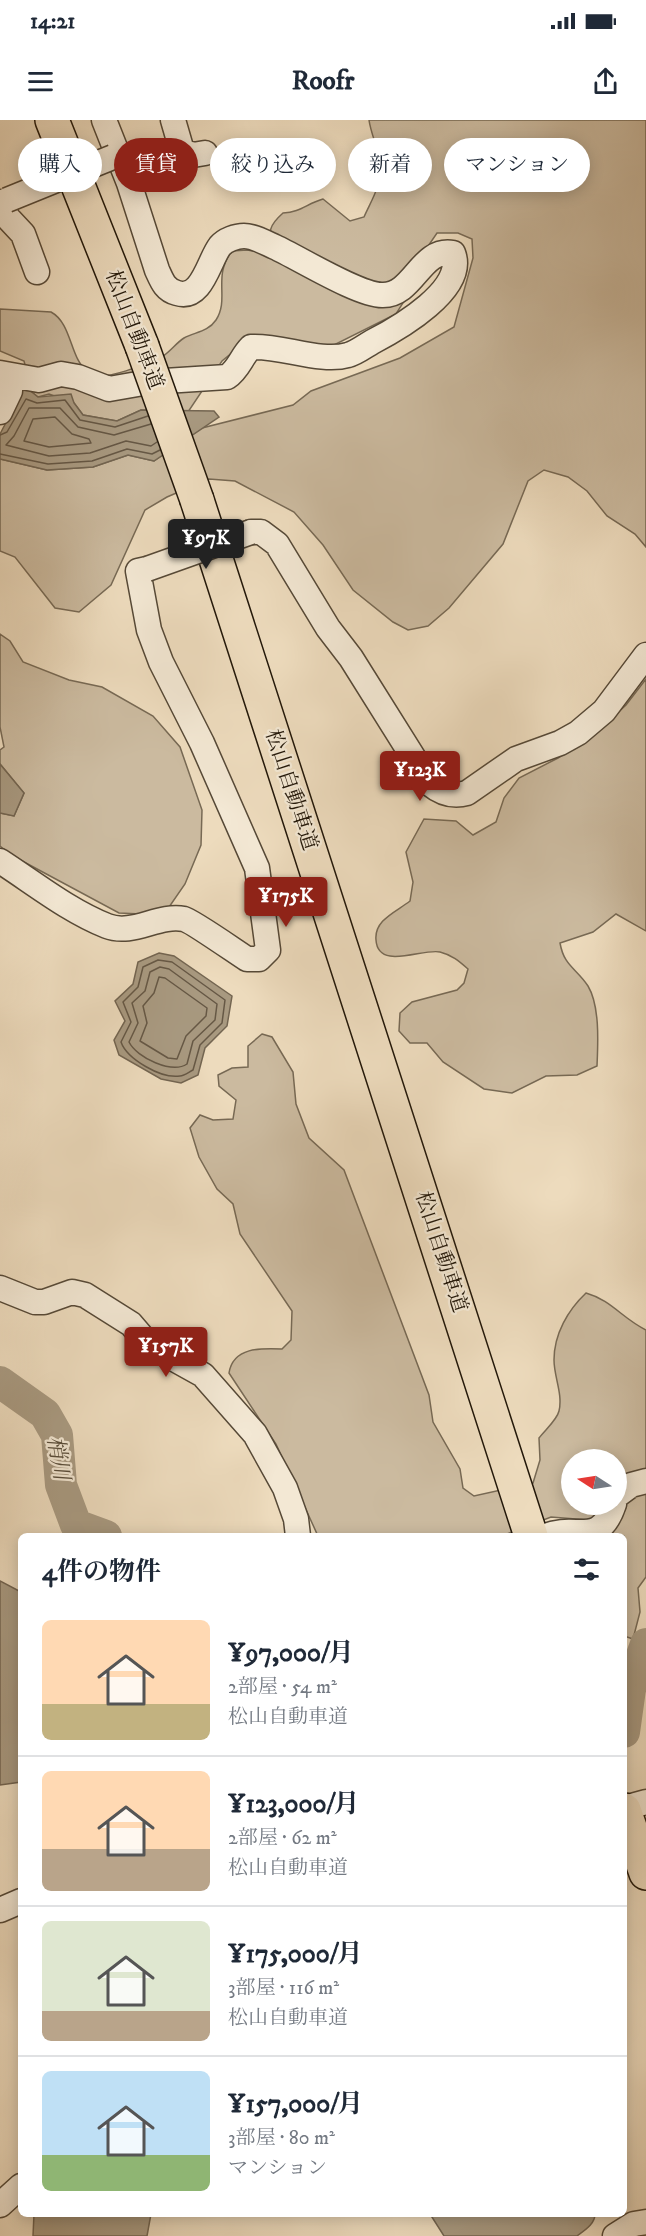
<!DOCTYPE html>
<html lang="ja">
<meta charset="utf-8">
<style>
:root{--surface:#fff;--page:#f2f2f3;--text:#1f2937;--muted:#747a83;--line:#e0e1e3;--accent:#8f2418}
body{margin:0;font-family:"IM FELL DW Pica","Noto Serif JP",serif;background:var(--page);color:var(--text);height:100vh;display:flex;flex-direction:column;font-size:22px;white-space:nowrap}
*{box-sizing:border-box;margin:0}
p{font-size:20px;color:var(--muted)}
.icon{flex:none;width:33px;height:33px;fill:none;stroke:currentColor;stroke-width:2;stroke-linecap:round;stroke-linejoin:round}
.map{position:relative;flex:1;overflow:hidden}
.drawer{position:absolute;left:18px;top:1413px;width:609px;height:684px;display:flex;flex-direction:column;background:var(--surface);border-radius:9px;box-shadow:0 3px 15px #0003}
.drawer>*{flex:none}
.top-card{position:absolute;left:18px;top:18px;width:610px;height:54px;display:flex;gap:12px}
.needle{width:39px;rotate:282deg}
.tools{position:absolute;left:561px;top:1329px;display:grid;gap:12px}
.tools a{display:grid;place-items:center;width:66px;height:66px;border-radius:50%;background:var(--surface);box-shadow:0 3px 15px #0003;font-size:30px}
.price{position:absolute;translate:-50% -51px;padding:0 14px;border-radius:6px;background:var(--accent);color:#fff;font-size:20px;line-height:39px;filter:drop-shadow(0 2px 3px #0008)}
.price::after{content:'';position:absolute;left:50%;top:36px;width:18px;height:14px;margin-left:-9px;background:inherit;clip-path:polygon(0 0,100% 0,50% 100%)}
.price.on{background:#222;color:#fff}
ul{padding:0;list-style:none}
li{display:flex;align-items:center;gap:18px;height:150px;padding:0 24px}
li+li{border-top:2px solid var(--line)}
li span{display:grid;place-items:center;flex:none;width:168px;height:120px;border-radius:9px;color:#555}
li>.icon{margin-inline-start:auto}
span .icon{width:72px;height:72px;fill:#fffc;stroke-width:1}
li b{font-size:26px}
h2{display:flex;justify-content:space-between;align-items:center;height:72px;padding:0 24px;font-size:26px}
.pill{padding:0 21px;border-radius:27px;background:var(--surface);box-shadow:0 3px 15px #0003;font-size:21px;line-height:54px}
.pill.on{background:var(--accent);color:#fff}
.status{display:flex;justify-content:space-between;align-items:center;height:42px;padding:0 30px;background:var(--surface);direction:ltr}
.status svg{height:16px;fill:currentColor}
header{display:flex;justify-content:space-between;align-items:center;height:78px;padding:0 24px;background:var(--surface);font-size:27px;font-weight:700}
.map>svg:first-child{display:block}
.green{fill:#cbba9f;stroke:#776954;stroke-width:1.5;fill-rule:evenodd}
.water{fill:#a89980;stroke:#736551;stroke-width:1.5}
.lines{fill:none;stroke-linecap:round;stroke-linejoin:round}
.shore{stroke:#665845;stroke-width:1.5}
.river{stroke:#a89980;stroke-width:32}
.minor-casing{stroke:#564937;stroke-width:27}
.highway-casing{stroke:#23180a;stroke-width:36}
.minor{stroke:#f3e8d4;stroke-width:24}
.highway{stroke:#eddbbd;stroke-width:33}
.minor-bridge-casing{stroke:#564937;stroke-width:27;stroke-linecap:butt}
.highway-bridge-casing{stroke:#23180a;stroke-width:36;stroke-linecap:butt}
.minor-bridge{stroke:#f3e8d4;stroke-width:24}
.highway-bridge{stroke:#eddbbd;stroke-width:33}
.labels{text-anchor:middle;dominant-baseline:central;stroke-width:4.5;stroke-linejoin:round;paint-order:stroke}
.street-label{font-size:21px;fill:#23180a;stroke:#f3e8d4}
.water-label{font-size:22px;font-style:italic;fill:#584c39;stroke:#f3e8d4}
</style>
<div class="status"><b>14:21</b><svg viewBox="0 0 49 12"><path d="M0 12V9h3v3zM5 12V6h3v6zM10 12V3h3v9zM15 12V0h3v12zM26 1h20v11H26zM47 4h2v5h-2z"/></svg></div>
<header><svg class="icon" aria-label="menu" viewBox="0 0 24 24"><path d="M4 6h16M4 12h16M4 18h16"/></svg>Roofr<svg class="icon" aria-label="share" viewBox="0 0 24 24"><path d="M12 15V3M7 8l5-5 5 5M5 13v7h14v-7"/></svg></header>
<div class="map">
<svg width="646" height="2116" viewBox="0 0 646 2116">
<rect width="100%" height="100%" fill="#eddbbd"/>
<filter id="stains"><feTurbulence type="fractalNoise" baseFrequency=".00333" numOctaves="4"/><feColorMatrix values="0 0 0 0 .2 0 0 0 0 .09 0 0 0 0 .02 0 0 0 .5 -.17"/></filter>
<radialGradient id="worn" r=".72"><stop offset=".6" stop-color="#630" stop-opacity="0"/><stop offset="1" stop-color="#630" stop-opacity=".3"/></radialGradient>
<path class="green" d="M369,0H646V427L635,414L607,396L587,371L568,357L544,350L528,361L503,424L449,488L428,506L408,510L393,502L353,470L323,425L294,392L235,361L209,359L167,377L145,390L111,465L79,492L55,488L15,437L0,431V339L47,350L93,347L128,335L154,341L202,308L293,285L311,271L400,238L454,207L473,138L472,119L458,113H437L422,135L420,156L396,194L328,228L244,223L222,241L188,292L141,290L117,301L83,295L74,283L49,274L38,277L28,269L29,259L24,241L0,231V189L51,192C73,204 69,239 89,253C103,263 149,243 163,236C171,231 176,223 184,218C195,212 208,212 216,200C230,178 212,157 232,131L247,130L275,135C270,113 265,109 283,93C301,92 306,84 323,79L350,101L364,97C372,79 383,63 380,42C379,30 371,15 369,0Z
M0,514L10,521L23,542L69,560L102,567L153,596L180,627L202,690L201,725L185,764L167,790L141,794L119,793L11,735L0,726V693L14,696L24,673L0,644V630L4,627L0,607Z
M646,559V811L616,794L593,812L560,823C564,846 576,848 588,866C600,886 598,923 597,946L577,955L546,956L512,973L484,969L443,942L427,923H410L399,911L400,893L412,882L457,870L464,863L468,849C459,841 452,835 440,832C423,828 378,851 376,820C374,800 396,792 410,781L413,762L406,732L424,699L456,701L473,715L496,702L504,678L519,658L558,638L599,610L626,585Z
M262,914L272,917L293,952L296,984L309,1018L344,1050L429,1275L433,1302L460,1349L463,1368L474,1376L533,1363L540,1340L539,1318C545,1310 557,1300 559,1291C563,1274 554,1257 554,1240C554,1214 568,1190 586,1173C611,1180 623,1199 646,1210V1457L638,1468L640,1492L633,1519L624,1516V1416H598L588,1400L551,1397L502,1416H318L276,1324L229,1253C233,1227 261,1228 282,1229L291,1220L292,1191L240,1114L233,1084L217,1069L199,1037L190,1008L200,995L213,1000L233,999L236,980L219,966L218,955L232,948L248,947V926ZM572,1340H616V1384H572Z"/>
<path class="water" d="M28,269L38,277L71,274L74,283L83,295L117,301L141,290L214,291L219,297L154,341L128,335L93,347L47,350L0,339V314L23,270Z
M0,644L24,673L14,696L0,693Z
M159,833L174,836L232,876L227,906L205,928L198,955L181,963L161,959L119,935L114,920L125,901L115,881L133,864L138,842Z
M0,1461L21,1472V1662L0,1665Z
M34,2094H151L147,2116H33Z
M430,2094H595C595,2104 585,2110 577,2116H444Z"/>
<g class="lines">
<path class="shore" d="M55,297L72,314L89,319L91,323L49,327L24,321L33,299Z
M151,304L114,315L78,307L60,288H29L14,316L6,325L49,336L90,333L126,321L151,326L157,322
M0,315L7,312L26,279L37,283L65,280L80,300L115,307L148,296
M0,334L48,344L92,341L127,329L152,334L160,330
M158,840L172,842L225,880L222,903L200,925L193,950C189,952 184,956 180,956C161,959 127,939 121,922L131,902L123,882L138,867L143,847Z
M160,847L169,849L217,884L215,900L193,921L187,944C172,954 137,938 129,922L138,903L132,883L145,871L150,852Z
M159,857L165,858L207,888L206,896L186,916L177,939L168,938L140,921L147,903L143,886L154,873Z"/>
<path class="river" d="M0,1262L45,1294L57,1315L61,1365L76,1405L106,1416
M624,1612L630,1569L646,1524"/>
<defs>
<path id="minor" d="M173,0L182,31L193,35L205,33
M0,82L8,98L23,114L37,152
M0,253L39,260L61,254L78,257L109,269L149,262L227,257C239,249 241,237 251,227C281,225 320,243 348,235C356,233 365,226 372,222C399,208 467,169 453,133C421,127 414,175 383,175C360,176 299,138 275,127C266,123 254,116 244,116C236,116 225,120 220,126C209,140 202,181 177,173C165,170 162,161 157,150L129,63L104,0
M0,292L10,271L9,256
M251,412H261L277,424L328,508L351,538L430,664C441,673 453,677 467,673L516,639L560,623L578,613L604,591L646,535
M0,741C34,763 69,791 107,806C133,816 158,794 184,799C192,801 236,832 247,839H259L268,830L257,748L202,623L161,542L149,510L138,451L147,449
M0,1168L35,1182H44L72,1172L85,1175L131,1204L149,1225L203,1255L255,1314L285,1368L296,1399L298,1416
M616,1376L631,1365L646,1361
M545,1416C577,1403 599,1429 614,1384
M624,1688L646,1682
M0,1790L21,1781
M0,2085L21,2066
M615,2116L634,2104L646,2102"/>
<path id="highway" d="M52,0L142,226
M197,380L531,1416
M624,1690L646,1753"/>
</defs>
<use href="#minor" class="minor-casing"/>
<use href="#highway" class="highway-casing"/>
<use href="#minor" class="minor"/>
<use href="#highway" class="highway"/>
<defs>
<path id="minor-bridge" d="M7,80L113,37
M147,449L251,412"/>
<path id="highway-bridge" d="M142,226L197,380"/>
</defs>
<use href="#minor-bridge" class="minor-bridge-casing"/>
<use href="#highway-bridge" class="highway-bridge-casing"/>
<use href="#minor-bridge" class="minor-bridge"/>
<use href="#highway-bridge" class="highway-bridge"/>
</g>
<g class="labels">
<g class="street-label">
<text transform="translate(134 210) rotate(69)">松山自動車道</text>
<text transform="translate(291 670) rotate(72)">松山自動車道</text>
<text transform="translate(441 1132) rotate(72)">松山自動車道</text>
</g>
<g class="water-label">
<text transform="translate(58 1338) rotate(80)">梢川</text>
</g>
</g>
<rect width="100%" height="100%" filter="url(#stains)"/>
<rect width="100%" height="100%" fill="url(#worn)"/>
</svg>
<div class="tools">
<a><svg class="needle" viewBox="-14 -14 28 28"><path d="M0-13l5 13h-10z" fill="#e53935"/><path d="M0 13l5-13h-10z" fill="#747a83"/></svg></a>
</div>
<b class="price on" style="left:206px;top:450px">¥97K</b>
<b class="price" style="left:420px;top:682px">¥123K</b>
<b class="price" style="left:286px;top:808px">¥175K</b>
<b class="price" style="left:166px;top:1258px">¥157K</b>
<div class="top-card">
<a class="pill">購入</a>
<a class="pill on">賃貸</a>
<a class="pill">絞り込み</a>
<a class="pill">新着</a>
<a class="pill">マンション</a>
</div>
<section class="drawer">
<h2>4件の物件<svg class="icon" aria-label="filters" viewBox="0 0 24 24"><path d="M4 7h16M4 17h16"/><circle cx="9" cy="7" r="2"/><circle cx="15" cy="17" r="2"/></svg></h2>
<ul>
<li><span style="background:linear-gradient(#ffd9b3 70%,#c2b280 0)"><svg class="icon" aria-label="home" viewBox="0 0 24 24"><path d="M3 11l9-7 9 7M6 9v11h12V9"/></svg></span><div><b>¥97,000/月</b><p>2部屋 · 54 m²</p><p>松山自動車道</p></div></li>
<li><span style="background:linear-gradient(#ffd9b3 65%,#b9a48a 0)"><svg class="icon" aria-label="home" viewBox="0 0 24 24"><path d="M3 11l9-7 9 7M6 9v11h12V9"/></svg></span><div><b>¥123,000/月</b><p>2部屋 · 62 m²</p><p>松山自動車道</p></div></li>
<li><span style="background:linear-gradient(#dfe7d0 75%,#b9a48a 0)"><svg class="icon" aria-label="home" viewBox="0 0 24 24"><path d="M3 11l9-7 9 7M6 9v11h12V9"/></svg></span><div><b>¥175,000/月</b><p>3部屋 · 116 m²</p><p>松山自動車道</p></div></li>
<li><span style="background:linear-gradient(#bfe0f5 70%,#8fb573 0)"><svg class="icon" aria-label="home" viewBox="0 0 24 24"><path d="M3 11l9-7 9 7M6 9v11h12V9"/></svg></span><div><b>¥157,000/月</b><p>3部屋 · 80 m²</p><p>マンション</p></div></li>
</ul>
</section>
</div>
